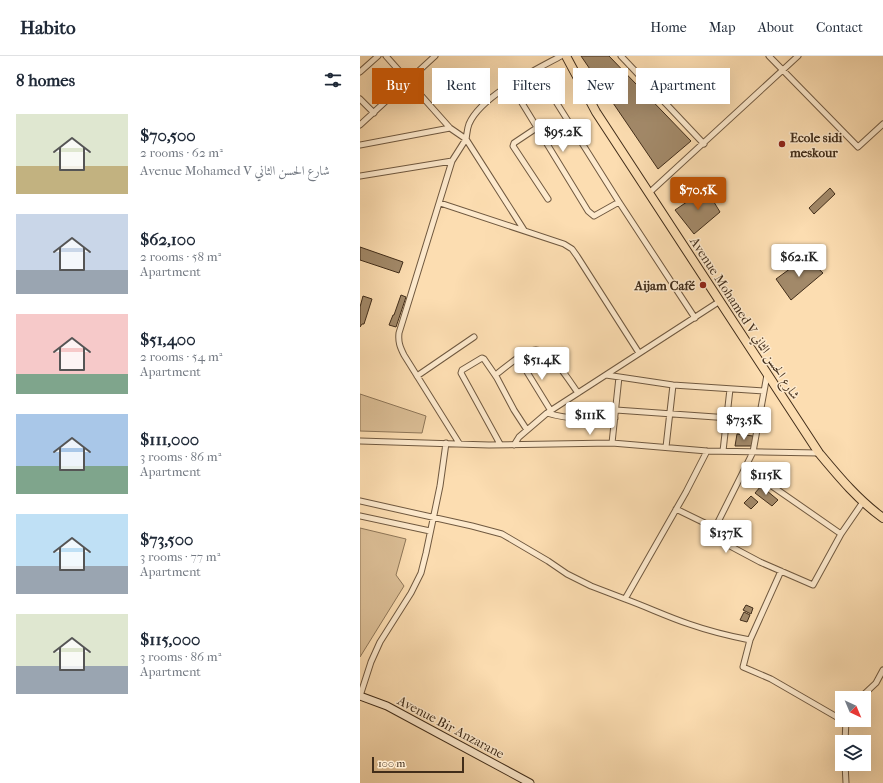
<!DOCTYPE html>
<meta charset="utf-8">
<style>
:root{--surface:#fff;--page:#f6f6f7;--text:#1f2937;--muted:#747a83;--line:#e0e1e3;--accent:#b45309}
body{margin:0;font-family:"IM FELL French Canon",Amiri,serif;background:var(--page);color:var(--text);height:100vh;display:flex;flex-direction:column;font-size:15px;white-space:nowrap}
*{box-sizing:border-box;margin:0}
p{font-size:13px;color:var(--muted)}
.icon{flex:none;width:22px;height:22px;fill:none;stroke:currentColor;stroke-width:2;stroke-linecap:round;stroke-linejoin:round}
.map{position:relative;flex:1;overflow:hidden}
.side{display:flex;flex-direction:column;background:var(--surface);width:360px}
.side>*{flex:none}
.hud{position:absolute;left:12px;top:12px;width:380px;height:36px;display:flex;gap:8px}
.needle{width:26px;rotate:136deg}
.fabs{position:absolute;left:475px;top:635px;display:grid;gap:8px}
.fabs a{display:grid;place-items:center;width:36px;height:36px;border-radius:0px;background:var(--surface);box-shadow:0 4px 16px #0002;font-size:20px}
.scale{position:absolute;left:12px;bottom:10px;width:92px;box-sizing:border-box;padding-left:4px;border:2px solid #412d1a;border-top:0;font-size:11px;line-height:14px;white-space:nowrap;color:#412d1a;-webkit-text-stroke:3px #fde9cc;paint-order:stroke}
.price{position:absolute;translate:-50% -34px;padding:0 9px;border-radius:4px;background:#fff;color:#222;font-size:13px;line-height:26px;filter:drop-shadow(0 1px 2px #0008)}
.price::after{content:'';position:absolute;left:50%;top:24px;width:12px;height:9px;margin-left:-6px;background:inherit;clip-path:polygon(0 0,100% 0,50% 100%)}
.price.current{background:var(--accent);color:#fff}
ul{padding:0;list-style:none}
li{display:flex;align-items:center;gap:12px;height:100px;padding:0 16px}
li span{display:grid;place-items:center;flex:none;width:112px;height:80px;border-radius:0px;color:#555}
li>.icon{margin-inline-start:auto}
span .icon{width:48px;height:48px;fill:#fffc;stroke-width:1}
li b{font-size:17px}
h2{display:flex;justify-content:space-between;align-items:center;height:48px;padding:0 16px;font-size:17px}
.pill{padding:0 14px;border-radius:0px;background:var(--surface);box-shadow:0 4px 16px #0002;font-size:14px;line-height:36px}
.pill.current{background:var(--accent);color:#fff}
header{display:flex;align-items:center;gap:24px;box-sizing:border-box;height:56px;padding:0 20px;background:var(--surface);border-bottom:1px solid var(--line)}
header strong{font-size:19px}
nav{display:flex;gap:22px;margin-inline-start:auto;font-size:14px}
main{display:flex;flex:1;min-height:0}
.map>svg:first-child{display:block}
.green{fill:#dcbf97;stroke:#8e7658}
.building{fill:#a28969;stroke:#412d1a}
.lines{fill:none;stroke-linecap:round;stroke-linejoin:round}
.street-casing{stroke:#705940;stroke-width:7}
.secondary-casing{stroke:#412d1a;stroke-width:9}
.primary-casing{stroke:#412d1a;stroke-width:10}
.street{stroke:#fde9cc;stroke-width:5}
.secondary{stroke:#fde9cc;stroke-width:7}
.primary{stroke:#fcddb1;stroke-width:8}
.poi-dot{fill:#8f2418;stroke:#fde9cc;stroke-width:1.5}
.labels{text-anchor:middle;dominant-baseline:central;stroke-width:3;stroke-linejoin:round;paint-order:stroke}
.poi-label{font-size:13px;font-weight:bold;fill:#412d1a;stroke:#fde9cc;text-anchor:start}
.street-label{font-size:13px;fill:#412d1a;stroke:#fde9cc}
</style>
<header>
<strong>Habito</strong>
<nav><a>Home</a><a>Map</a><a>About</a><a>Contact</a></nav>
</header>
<main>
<section class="side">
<h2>8 homes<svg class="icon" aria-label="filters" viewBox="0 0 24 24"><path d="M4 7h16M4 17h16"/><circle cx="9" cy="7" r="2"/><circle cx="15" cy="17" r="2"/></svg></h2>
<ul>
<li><span style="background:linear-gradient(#dfe7d0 65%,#c2b280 0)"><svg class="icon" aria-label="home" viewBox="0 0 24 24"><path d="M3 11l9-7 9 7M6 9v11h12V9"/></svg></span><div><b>$70,500</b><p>2 rooms · 62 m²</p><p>Avenue Mohamed V شارع الحسن الثاني</p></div></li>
<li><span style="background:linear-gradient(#c9d6e8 70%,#9aa5b1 0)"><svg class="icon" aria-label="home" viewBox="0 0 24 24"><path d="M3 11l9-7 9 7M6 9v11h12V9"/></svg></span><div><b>$62,100</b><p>2 rooms · 58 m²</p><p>Apartment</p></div></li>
<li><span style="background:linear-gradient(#f6c9c9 75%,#7fa58c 0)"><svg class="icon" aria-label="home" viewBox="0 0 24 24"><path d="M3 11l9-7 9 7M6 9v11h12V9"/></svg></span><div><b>$51,400</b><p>2 rooms · 54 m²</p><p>Apartment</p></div></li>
<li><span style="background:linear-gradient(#a9c7e8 65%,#7fa58c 0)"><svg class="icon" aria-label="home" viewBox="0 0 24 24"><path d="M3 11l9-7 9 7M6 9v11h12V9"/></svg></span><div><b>$111,000</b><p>3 rooms · 86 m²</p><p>Apartment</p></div></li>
<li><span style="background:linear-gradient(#bfe0f5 65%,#9aa5b1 0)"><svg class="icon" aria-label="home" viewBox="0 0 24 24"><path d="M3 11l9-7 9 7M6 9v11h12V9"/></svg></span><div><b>$73,500</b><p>3 rooms · 77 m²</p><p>Apartment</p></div></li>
<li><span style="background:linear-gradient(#dfe7d0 65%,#9aa5b1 0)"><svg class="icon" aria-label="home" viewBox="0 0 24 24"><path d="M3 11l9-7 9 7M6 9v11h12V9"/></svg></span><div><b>$115,000</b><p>3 rooms · 86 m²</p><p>Apartment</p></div></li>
</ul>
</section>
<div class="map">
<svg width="523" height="727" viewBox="0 0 523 727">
<rect width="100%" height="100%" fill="#fcddb1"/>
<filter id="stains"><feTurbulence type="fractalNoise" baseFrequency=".005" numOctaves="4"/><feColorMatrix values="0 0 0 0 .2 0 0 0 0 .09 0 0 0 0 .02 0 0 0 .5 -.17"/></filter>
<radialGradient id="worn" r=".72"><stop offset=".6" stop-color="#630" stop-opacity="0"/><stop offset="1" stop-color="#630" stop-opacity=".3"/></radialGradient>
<path class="green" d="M0,338L66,360L62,377L0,375Z
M0,472L46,483L36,519L44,530L0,601Z"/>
<path class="building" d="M221,0H249L331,85L298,113Z
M470,132L475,138L454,158L449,152Z
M346,133L360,156L334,178L315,154Z
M0,191L43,206L39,217L0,204Z
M446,201L463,217L431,244L416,223Z
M41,239L46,241L36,271L29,269L33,259H34Z
M3,240L12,243L4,268H2L0,271V251Z
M377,378L393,380L392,390H375Z
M401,430L418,444L412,450L395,437Z
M391,440L398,446L391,453L384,447Z
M386,549L393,552L391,558L383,554Z
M384,556L390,559L387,566L380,564Z"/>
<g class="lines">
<defs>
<path id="street" d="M26,0L90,72L106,83L92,105L39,277C38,286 40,291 44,299L99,387
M261,0L344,88
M409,0L498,91L523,68
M176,14L259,146L335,262
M0,16L18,0
M151,29L228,155L234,160L259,146
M0,43L14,57
M0,69L75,0
M178,71L154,87L153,90L188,143
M0,89L90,72
M0,120L92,105
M289,137L438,0
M80,147L204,188L212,193L217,200L279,297
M164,174L106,83C107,78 107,73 109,68C121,40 175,14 201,0
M167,296V316L191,355
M135,319L124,303L122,302L102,314L101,317L140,388
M246,319L313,329L404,335
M407,319L393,396L355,472V482L400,506L453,529L481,478L503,446
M57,320L114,281
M256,354L398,364
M187,357C210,364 232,363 255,362
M167,374L154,354L137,322L135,319L138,317C147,310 164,295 175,294C190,292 210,326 218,337
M0,385L129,389L252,387L347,395L459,397
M252,387L259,321
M154,389L159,381L187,357L360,245
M306,391L313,329
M363,395L370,333
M386,412L481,478
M0,445L112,470L142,478L188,505L207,518L231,530L265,543L326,436L347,395
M316,453L355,472
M0,460L70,475
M421,515L390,584L383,611L411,623L482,664
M265,543C287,551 308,561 329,568C349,575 369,580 390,584
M0,640L11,606L20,586L51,537L61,517L66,497L80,430L86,387
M500,642L516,627L523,614
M485,686L486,664
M485,708L486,727"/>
<path id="secondary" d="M0,640L27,650L170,727"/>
<path id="primary" d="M206,0L236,56L459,397C479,421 498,444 523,462"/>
</defs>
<use href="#street" class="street-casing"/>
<use href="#secondary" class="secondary-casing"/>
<use href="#primary" class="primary-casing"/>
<use href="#street" class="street"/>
<use href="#secondary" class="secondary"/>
<use href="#primary" class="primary"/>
</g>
<g class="poi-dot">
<circle cx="422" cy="88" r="4"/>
<circle cx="343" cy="229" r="4"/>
</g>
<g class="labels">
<g class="poi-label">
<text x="430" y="81">Ecole sidi<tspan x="430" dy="15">meskour</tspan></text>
<text x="335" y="229" text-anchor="end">Aijam Café</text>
</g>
<g class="street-label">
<text transform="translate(385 262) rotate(57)">Avenue Mohamed V شارع الحسن الثاني</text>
<text transform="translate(91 671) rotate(28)">Avenue Bir Anzarane</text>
</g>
</g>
<rect width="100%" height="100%" filter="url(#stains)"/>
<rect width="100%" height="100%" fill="url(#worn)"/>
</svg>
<div class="fabs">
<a><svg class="needle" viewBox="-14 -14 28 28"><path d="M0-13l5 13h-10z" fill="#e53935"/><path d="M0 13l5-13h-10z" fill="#747a83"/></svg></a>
<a><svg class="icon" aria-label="layers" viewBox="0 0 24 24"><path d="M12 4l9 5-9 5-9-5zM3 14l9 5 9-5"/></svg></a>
</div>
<div class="scale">100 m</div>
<b class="price" style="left:203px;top:97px">$95.2K</b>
<b class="price current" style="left:338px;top:155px">$70.5K</b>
<b class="price" style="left:439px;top:222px">$62.1K</b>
<b class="price" style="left:182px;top:325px">$51.4K</b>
<b class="price" style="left:230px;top:380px">$111K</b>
<b class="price" style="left:384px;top:385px">$73.5K</b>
<b class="price" style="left:406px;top:440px">$115K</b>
<b class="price" style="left:366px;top:498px">$137K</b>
<div class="hud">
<a class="pill current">Buy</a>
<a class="pill">Rent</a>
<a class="pill">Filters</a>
<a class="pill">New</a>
<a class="pill">Apartment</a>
</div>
</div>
</main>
